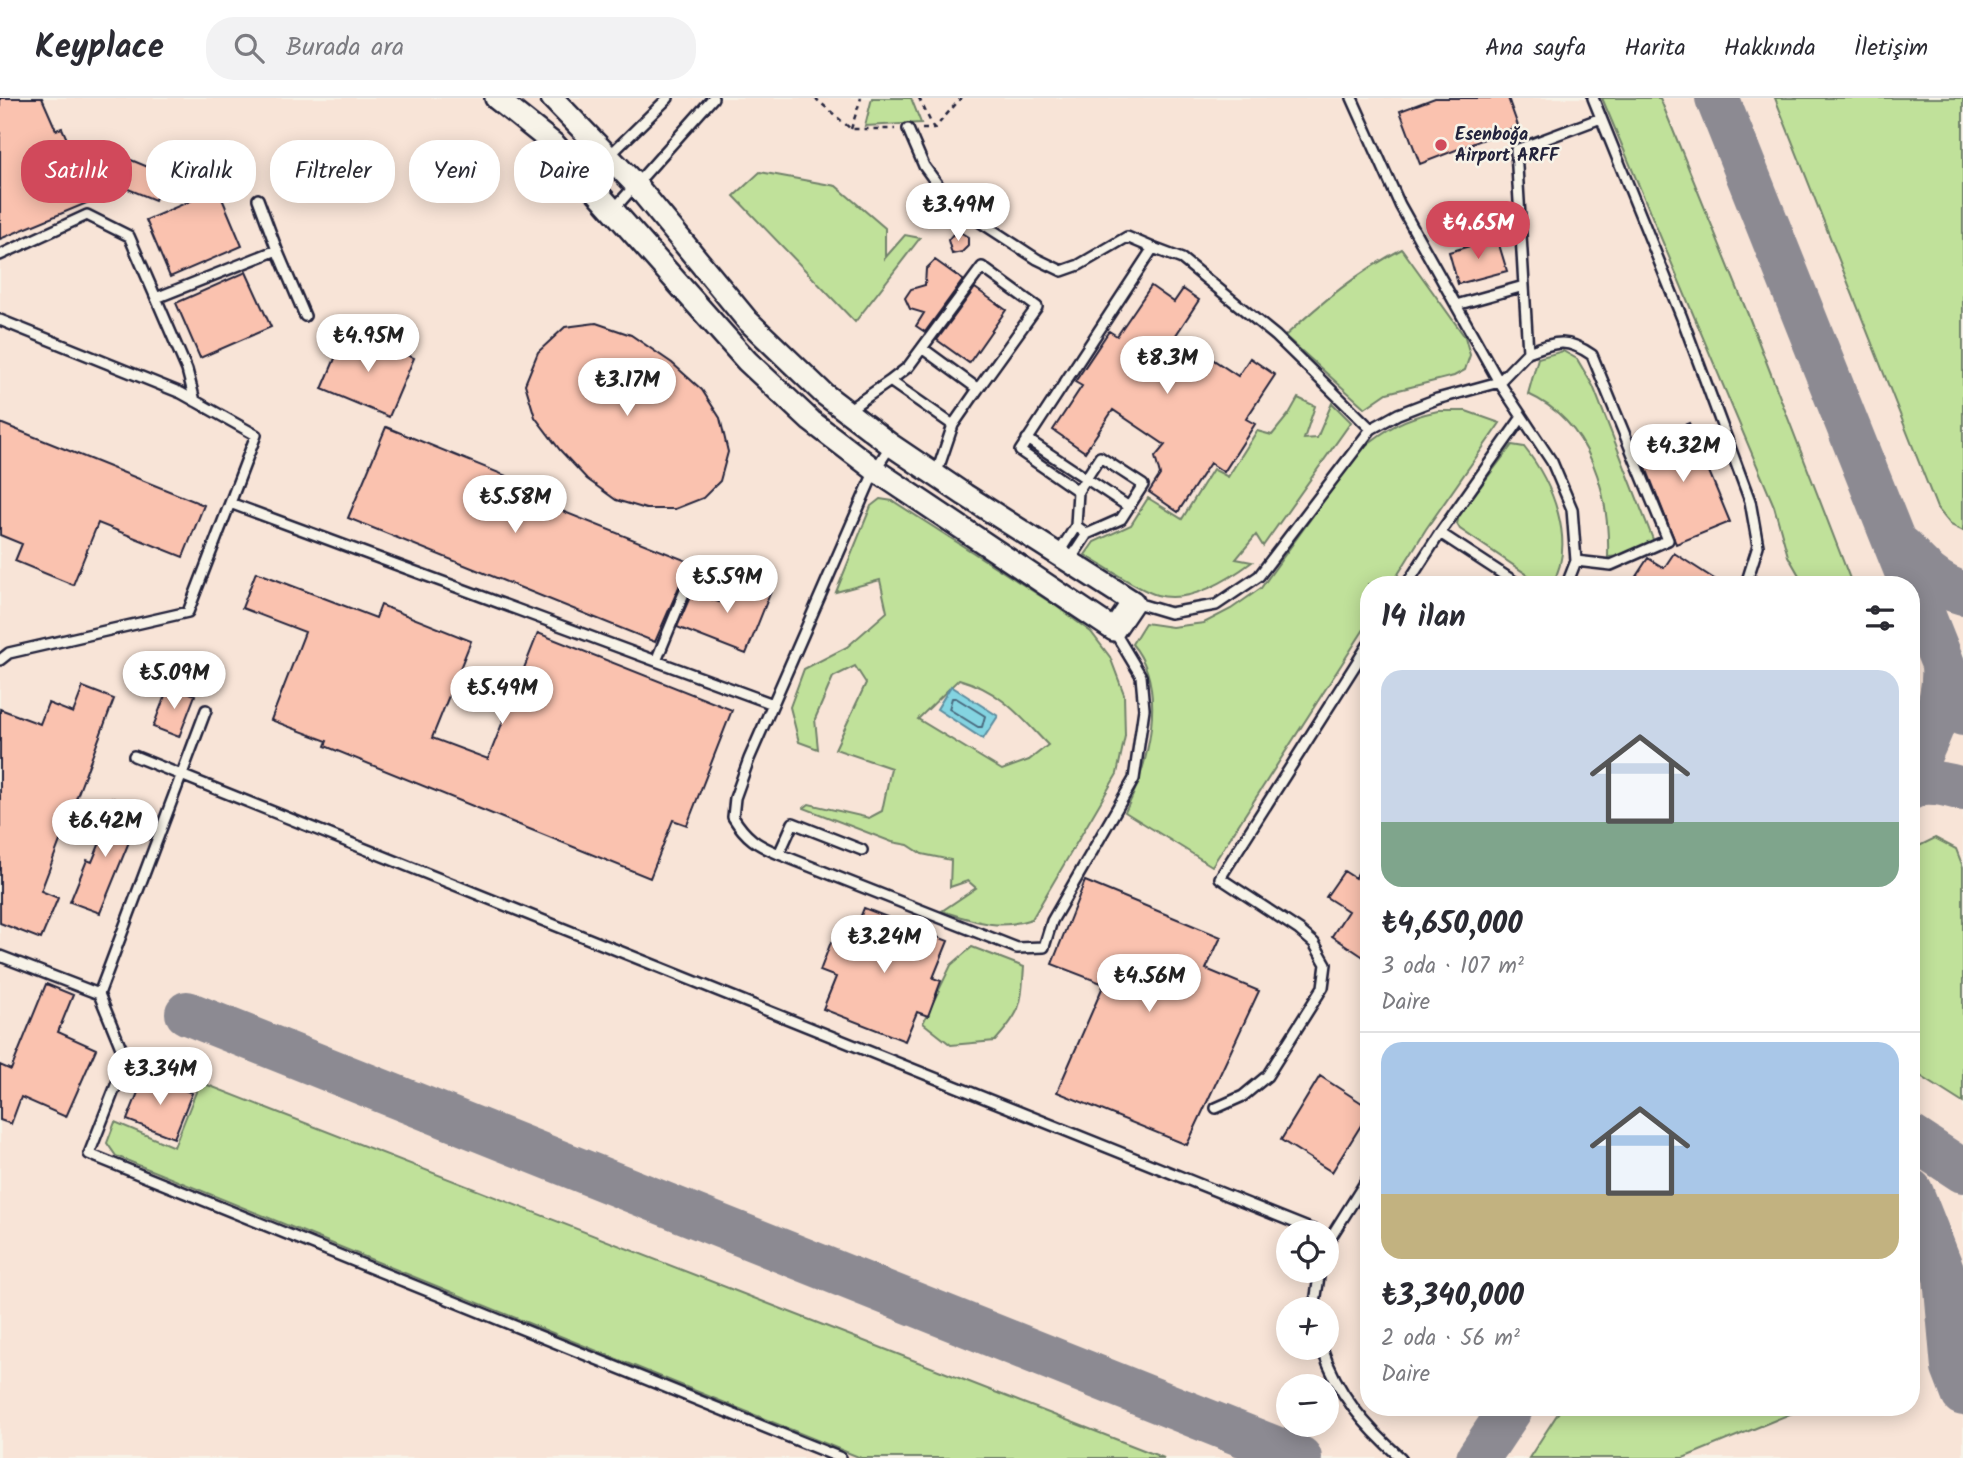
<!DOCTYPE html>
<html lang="tr">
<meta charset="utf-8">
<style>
:root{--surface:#fff;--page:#f2f2f3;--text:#2b2b33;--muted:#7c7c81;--line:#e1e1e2;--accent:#d1495b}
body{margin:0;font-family:Kalam,sans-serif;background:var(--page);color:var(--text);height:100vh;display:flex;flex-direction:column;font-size:26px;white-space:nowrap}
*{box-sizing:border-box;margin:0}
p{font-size:23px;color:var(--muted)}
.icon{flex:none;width:38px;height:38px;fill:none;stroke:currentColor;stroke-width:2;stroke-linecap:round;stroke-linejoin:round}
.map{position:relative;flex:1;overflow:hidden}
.panel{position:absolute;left:1360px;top:478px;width:560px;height:840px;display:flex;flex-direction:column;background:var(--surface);border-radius:28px;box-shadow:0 4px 18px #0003}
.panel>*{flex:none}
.guide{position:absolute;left:21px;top:42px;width:665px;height:63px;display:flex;gap:14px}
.fabs{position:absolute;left:1276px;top:1122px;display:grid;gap:14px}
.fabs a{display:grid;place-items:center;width:63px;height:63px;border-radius:50%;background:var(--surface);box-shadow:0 4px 18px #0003;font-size:35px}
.price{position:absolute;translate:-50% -60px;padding:0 16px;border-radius:24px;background:#fff;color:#222;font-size:23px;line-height:46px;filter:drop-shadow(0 2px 4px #0008)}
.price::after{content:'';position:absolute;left:50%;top:42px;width:21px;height:16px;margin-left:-10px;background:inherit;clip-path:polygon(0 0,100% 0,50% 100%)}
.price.current{background:var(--accent);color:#fff}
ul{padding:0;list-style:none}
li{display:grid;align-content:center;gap:14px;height:371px;padding:0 21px}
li+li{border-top:2px solid var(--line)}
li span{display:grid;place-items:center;height:217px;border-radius:21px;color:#555}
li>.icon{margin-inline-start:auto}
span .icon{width:126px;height:126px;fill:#fffc;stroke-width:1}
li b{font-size:30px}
h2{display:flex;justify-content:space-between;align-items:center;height:84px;padding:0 21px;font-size:30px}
.pill{padding:0 24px;border-radius:28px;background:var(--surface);box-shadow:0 4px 18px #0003;font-size:24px;line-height:63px}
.pill.current{background:var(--accent);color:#fff}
header{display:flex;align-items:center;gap:42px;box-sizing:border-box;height:98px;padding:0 35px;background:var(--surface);border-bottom:2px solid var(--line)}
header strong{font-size:33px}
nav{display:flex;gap:38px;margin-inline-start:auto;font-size:24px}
.search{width:490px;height:63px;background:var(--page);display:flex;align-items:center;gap:18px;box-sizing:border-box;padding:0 24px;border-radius:28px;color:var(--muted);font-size:26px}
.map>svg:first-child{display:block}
.built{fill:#f8e4d7;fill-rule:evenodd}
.green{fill:#c0e19a;stroke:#71826a;stroke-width:2;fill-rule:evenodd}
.water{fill:#84d4e1;stroke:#5d8d9f;stroke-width:2}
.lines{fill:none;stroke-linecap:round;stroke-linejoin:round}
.shore{stroke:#49697d;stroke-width:2}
.taxiway{stroke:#8c8a92;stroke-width:44}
.building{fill:#fac2af;stroke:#22223b;stroke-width:2}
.service-casing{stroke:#22223b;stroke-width:14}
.tertiary-casing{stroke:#22223b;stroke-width:26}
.path{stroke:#22223b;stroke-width:2.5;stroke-dasharray:5 5;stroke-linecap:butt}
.service{stroke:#f7f3e8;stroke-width:9}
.tertiary{stroke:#f7f3e8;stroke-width:21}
.poi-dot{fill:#d1495b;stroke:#f7f3e8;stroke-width:2.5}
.labels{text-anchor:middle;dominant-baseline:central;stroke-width:5;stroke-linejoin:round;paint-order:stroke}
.poi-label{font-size:18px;font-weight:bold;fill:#22223b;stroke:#f7f3e8;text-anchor:start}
</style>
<header>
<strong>Keyplace</strong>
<div class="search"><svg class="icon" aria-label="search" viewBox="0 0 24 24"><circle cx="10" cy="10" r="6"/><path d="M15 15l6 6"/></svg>Burada ara</div>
<nav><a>Ana sayfa</a><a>Harita</a><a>Hakkında</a><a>İletişim</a></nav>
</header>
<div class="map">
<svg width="1963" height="1360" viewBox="0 0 1963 1360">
<rect width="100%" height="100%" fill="#f7f3e8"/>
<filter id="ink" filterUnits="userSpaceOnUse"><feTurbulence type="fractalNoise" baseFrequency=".0143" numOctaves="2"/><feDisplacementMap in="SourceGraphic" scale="14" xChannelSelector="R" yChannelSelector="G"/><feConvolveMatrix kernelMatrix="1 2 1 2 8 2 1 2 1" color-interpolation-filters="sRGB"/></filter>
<g filter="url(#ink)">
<path class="built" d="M0,0H1963V1360H0ZM1368,486H1911V1309H1368ZM1288,1134H1326V1172H1288ZM1288,1211H1326V1250H1288ZM1288,1288H1326V1326H1288Z"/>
<path class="green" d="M872,0H911L921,25L865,28Z
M1602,0H1660L1749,219L1852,486H1804L1788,458L1774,408Z
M1775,0H1963V433L1951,427L1937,410Z
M760,74L836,88L885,130V160L905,137L920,140L855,224L734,98Z
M1402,151L1465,239L1470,257L1465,272L1454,278L1387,295L1365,310L1285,238C1322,204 1358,174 1402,151Z
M1563,253L1577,261L1593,288L1654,444L1624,458L1608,459C1610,396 1591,324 1528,296L1538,260Z
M1298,300L1315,308L1304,341L1317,340L1332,305L1351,324L1263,448L1256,437L1236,461L1252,464C1228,482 1189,506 1157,497C1138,492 1104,468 1085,457L1094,444L1131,427L1148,400L1182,421L1213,371L1228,379L1257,333L1272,337L1289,316Z
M1438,313H1466L1500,325L1426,431L1392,486H1368V525L1212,768L1125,714C1148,670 1169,589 1132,546L1145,525L1172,529L1204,525L1231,511L1261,490L1360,352C1387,330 1404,320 1438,313Z
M1512,347L1524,349C1552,384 1577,444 1552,486H1541L1460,431L1457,426L1459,417Z
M880,401L893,403L1056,508L1091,534L1110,559L1124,596L1125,638L1117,676L1032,821C997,833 975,823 942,813L976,790L968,783L950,789L951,762L922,756L908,747L892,744L804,710L809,706L869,720L882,713L891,670L835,651L866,585L855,568L833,579L815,621L818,651L799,644L790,609L804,571L847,549L887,514L880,482L836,494L871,408ZM959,581C1001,593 1019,617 1048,647L1029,662L1002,672L918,621Z
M1935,740L1956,751L1963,769V1005L1911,972V761L1919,748Z
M972,849L1024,869C1021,908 1022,913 995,943L951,947L923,925L951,867Z
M200,984L1164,1360H861L116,1058L107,1045L115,1024L174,1049Z
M1562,1309H1807L1683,1360H1529Z"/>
<path class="water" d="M951,588L998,618L983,641L937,611Z"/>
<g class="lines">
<path class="shore" d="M952,600H956L985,618L982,629H978L949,611Z"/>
<path class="taxiway" d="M1717,0L1963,616
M1901,449C1919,469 1936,488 1963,495
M1911,675C1927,643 1946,605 1943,568
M1911,690C1925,680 1947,687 1963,691
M187,915L1300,1360
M1911,1039L1963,1073
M1911,1093L1945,1179L1953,1270L1963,1296
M1478,1360L1512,1309"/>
</g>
<path class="building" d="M0,0H42L56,32L62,30L94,102L0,141Z
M1435,0H1508L1518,28L1420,66L1400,13Z
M107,52L165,76L155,102L96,78Z
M218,91L242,148L170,179L146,122Z
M960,134L968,139V148L962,154L952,156L948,142L954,135Z
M1497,140L1507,173L1458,186L1449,154Z
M935,162L963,182L925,234L916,228L924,215L910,211L905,200L911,191L925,187L926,171Z
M246,174L271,229L200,260L176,205Z
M1151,188L1174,204L1183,191L1199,202L1176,237L1238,278L1250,260L1275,277L1246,321L1255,326L1224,374L1210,365L1178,414L1149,394L1160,377L1155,359L1165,347L1113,312L1085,354L1053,332L1082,288L1075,284L1109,233L1117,238Z
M975,190L1006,212L969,265L937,242Z
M596,225L631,237L672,265L702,292L720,320L728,354L720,383L703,400L675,411H646L616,402L587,381L560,352L535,319L525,286L538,254L565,229Z
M347,232L414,260L389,319L322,291Z
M0,325L204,407L183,459L98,425L73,487L15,463L22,446L0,437Z
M1689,325L1730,424L1676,446L1637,347Z
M386,329L531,388L527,399L687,463L679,489L655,544L348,420Z
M1674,455L1722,486H1631L1648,460L1664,470Z
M256,474L376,520L381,507L471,543L432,640L488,661L538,535L732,612L687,727L673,722L650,780L325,648L327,643L271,622L305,534L242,510Z
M730,477L771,493L746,556L677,529L692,494L719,504Z
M169,587L195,597L179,639L153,629Z
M83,589L114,601L41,793L58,800L41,841L0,825V611L40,626L48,605L73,615Z
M112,700L135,708L125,736L131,739L100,815L70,804L87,762L92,764L109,723L104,722Z
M1368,759V862L1332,838L1348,813L1326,799L1344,773L1355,780Z
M1085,783L1221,839L1206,871L1259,893L1187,1047L1057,994L1104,886L1052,866Z
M864,810L948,843L933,880L941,883L928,918L917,914L905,943L823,911L836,879L820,873L831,844L848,850Z
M46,886L73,897L58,934L96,951L66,1019L21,999L11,1026L0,1022V967L11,972Z
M145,977L192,995L174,1040L127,1022Z
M1320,978L1368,1009V1016L1332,1074L1281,1042Z"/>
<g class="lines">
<defs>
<path id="service" d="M1352,0L1400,107L1499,284L1552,364L1572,411L1576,463L1567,486
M1593,0L1682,220L1750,403L1758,448L1746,486
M908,31L924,68L951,105L1037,161L1062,173L1079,167L1127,139L1153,150
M609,58L668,0
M614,111L713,0
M277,152L305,218
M0,157L87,117L129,138L156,200L277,152L258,101
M1524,188L1528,254C1556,244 1566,239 1592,257L1668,442L1611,467L1576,463
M156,200L187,272L195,303
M1456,207L1524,188L1516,52L1601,20
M0,222L181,295L256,337L230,405
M922,250L978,291L953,327
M890,283L908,269L982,169L1037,209L978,291
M848,312L890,283L953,327L936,377
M1027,341L1129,409
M1076,428L1078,393L1020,353L1153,150L1182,161L1276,238L1371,331
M1440,435L1522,319
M1058,456L1076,428L1087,436
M1070,462L1087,436L1121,421L1143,387L1100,359L1078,393
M1407,486L1440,435L1518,486
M1133,504L1170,515L1216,507L1259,478L1371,331L1398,316L1437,301L1499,284L1528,254
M0,562L9,555L188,514L230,405L656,563L694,471
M656,563L773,606
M134,658L1318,1134
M862,752L793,725L779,756L1017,850L1044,849L1052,823L1134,681L1144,611L1141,578L1114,533
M779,756C757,747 746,740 733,719L735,700L749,661L875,372L891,347
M0,858L99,896L206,612
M99,896L126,962L89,1056L841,1360
M1216,1010L1243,998L1267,978L1323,889L1326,866L1314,845L1299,832L1220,780L1368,547
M1326,1138L1331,1139L1326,1152
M1331,1139L1368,1080
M1314,1211L1320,1172
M1322,1250C1337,1296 1365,1328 1401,1360"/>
<path id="tertiary" d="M496,0L555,47L747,263L811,323L875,372L1114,532L1133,504L965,397L891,347L824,296L747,222L636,87L552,0"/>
</defs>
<use href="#service" class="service-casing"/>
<use href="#tertiary" class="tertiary-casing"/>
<path class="path" d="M815,0L851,31H895
M919,0L934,31
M851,31L861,0
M922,31H934L961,0"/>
<use href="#service" class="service"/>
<use href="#tertiary" class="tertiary"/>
</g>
</g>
<circle class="poi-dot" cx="1441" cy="47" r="7"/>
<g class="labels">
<g class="poi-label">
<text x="1455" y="37">Esenboğa<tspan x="1455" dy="21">Airport ARFF</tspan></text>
</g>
</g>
</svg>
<div class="fabs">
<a><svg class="icon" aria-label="locate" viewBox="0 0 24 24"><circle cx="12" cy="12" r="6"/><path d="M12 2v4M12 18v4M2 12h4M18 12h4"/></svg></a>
<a>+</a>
<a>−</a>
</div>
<b class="price" style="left:958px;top:145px">₺3.49M</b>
<b class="price current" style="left:1478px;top:163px">₺4.65M</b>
<b class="price" style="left:368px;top:276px">₺4.95M</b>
<b class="price" style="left:1167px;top:298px">₺8.3M</b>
<b class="price" style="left:627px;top:320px">₺3.17M</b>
<b class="price" style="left:1683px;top:386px">₺4.32M</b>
<b class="price" style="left:515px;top:437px">₺5.58M</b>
<b class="price" style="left:727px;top:517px">₺5.59M</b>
<b class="price" style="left:174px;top:613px">₺5.09M</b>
<b class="price" style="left:502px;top:628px">₺5.49M</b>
<b class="price" style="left:105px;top:761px">₺6.42M</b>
<b class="price" style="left:884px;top:877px">₺3.24M</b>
<b class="price" style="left:1149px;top:916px">₺4.56M</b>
<b class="price" style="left:160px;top:1009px">₺3.34M</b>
<div class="guide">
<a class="pill current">Satılık</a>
<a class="pill">Kiralık</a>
<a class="pill">Filtreler</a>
<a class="pill">Yeni</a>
<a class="pill">Daire</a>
</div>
<section class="panel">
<h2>14 ilan<svg class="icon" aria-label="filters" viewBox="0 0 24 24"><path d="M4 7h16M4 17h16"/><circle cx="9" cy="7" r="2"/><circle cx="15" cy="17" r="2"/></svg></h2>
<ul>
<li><span style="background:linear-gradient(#c9d6e8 70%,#7fa58c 0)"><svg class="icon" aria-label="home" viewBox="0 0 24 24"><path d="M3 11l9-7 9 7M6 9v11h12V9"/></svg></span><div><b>₺4,650,000</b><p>3 oda · 107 m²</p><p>Daire</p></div></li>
<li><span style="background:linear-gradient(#a9c7e8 70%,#c2b280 0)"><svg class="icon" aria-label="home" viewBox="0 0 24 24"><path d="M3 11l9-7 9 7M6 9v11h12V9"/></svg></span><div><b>₺3,340,000</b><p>2 oda · 56 m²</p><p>Daire</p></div></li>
</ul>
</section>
</div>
